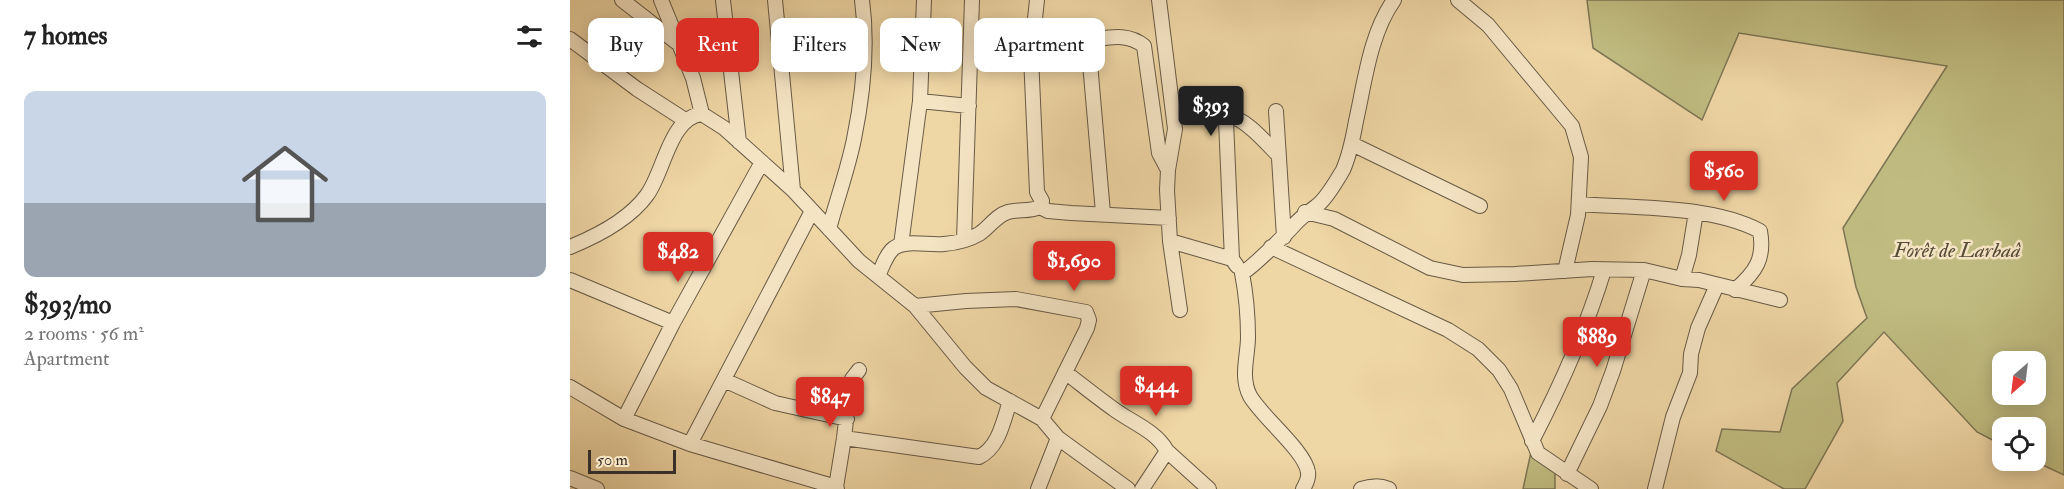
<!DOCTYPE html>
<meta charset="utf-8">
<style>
:root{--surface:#fff;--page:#f2f2f2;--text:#222;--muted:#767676;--line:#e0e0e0;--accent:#d93025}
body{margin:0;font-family:"IM FELL Double Pica",serif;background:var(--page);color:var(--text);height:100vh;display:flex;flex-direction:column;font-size:22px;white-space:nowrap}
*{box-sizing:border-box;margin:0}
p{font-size:20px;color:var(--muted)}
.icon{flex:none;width:33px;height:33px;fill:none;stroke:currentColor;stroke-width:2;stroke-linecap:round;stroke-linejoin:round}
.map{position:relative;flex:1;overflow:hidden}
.sheet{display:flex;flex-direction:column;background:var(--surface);width:570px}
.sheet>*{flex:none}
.guide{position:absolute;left:18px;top:18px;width:570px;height:54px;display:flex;gap:12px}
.needle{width:39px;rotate:208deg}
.buttons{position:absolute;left:1422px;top:351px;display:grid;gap:12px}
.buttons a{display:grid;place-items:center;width:54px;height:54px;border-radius:12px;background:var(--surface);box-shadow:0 3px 15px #0003;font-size:30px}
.scale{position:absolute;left:18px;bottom:15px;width:88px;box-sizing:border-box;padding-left:6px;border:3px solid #3a3027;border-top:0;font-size:16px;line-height:21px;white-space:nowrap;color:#3a3027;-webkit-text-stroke:4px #f5e4c4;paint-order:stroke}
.price{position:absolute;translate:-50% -51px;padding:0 14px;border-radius:6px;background:var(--accent);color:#fff;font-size:20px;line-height:39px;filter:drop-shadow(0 2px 3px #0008)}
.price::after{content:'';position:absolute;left:50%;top:36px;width:18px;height:14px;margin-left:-9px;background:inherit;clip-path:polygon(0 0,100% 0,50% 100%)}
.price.active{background:#222;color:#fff}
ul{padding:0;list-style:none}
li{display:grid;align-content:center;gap:12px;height:318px;padding:0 24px}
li+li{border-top:2px solid var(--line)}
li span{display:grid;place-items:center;height:186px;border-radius:12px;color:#555}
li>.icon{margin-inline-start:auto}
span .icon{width:108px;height:108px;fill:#fffc;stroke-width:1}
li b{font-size:26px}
h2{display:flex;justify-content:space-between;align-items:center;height:72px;padding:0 24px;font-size:26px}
.chip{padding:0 21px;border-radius:12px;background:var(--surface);box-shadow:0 3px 15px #0003;font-size:21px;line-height:54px}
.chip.active{background:var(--accent);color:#fff}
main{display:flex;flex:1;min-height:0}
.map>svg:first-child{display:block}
.green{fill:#c0bc81;stroke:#7d7654;stroke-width:1.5;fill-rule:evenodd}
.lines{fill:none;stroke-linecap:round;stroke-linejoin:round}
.minor-casing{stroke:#675a46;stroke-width:16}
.minor{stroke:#f5e4c4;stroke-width:14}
.labels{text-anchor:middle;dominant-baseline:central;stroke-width:5;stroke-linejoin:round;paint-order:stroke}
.park-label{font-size:21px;font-style:italic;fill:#554c39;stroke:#f5e4c4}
</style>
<main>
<section class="sheet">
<h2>7 homes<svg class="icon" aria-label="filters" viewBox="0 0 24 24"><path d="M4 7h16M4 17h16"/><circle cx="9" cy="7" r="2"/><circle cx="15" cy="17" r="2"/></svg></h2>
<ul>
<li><span style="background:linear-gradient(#c9d6e8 60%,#9aa5b1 0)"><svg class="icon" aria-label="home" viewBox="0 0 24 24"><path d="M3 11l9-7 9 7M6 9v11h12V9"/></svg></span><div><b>$393/mo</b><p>2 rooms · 56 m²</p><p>Apartment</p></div></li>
</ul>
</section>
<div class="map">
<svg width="1494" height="489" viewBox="0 0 1494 489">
<rect width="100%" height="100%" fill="#efd6a5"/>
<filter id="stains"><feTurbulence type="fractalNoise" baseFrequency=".00333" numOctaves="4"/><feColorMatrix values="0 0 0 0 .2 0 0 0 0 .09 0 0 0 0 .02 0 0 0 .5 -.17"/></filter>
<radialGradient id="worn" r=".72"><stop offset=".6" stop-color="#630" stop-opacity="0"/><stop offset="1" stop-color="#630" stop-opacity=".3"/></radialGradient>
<path class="green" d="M1017,0H1494V475L1464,461L1466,428H1432V445L1407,432L1314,332L1267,383L1273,421L1235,489H1214L1146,451L1152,429L1210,432L1222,389L1297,318L1286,287L1273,228L1377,66L1169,33L1132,120L1023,48ZM1432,362H1466V394H1432Z
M961,452L985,471V489H953Z"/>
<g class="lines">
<defs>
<path id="minor" d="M52,0L106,42
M91,0L123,78L132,114
M153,0L169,142
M205,0L223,190
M589,0L605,129L598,170L597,190L600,241L610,310
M888,0L918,25L1002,126L1011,157L1008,215L995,271
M0,39L67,89L115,120
M518,40C538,38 557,32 574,46L589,153L598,170
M462,44L490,40H518L533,213
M350,101L399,106
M706,111L714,237
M782,144L910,206
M1009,204C1064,208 1141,205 1190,231C1195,258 1186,272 1165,290
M470,207L478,211L501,213L599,218
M735,212L764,219L860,268L893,275L945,274L1022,269L1074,270L1112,279L1129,280L1210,300
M259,229C267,199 278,169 284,139C293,95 298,45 292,0
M394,240L402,0
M600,241L662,259L667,266
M331,245L350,101L354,0
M0,247C27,236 59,220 77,195C94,172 100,117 132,114L154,128L223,190L289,261L345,306L395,367L416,388L472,419L488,438L558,489
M701,247L878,330L908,349L929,370L941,389L968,453L1021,489
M662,259L656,121L659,117C674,116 698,145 709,156
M308,276C312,268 316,254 324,248C337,239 360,246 374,244C386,243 399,240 409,234C420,227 425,216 438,212C449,209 460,212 470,207L472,201L467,192L461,56L467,0
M1112,279L1119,255L1126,212
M0,280L103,323
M345,306L396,301L446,299L516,312L519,320L517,328L472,419
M495,372C512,385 528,398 545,410C563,423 586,431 597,451L572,489
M154,380L205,403L277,419
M0,387L54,419L120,444L266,487
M54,419L103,323L192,162
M274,438L409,457C429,447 433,422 440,401
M962,441C991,385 1016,330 1034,270
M120,444L242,211
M597,451L639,489
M997,474L1030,406L1043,371L1074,270
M0,478L27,489
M267,489L266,487L274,438L280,385L282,379L289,370
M468,489L488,438
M733,489C736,484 739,478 738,472C735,451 692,417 680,396C670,377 678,356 678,337C678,315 676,294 672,273C681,269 717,233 725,224C733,215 741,211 749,204C758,196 767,180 773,170C780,154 783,138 786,121C795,81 800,34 824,0
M791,489C801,486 809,485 819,489
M1085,489L1103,417L1120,373L1121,354L1128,328L1147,285"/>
</defs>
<use href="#minor" class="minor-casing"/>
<use href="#minor" class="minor"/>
</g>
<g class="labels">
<g class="park-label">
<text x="1387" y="250">Forêt de Larbaâ</text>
</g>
</g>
<rect width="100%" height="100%" filter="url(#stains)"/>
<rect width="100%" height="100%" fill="url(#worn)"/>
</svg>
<div class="buttons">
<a><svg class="needle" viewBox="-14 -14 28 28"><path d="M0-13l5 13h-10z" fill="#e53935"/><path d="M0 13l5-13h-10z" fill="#767676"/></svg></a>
<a><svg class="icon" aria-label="locate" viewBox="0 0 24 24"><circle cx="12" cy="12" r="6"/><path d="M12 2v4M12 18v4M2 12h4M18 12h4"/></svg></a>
</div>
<div class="scale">50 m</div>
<b class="price active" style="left:641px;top:137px">$393</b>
<b class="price" style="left:1154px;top:202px">$560</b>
<b class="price" style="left:108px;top:283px">$482</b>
<b class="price" style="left:504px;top:292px">$1,690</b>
<b class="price" style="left:1027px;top:368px">$889</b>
<b class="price" style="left:586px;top:417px">$444</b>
<b class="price" style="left:260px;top:428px">$847</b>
<div class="guide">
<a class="chip">Buy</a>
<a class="chip active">Rent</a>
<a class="chip">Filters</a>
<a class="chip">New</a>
<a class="chip">Apartment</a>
</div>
</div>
</main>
